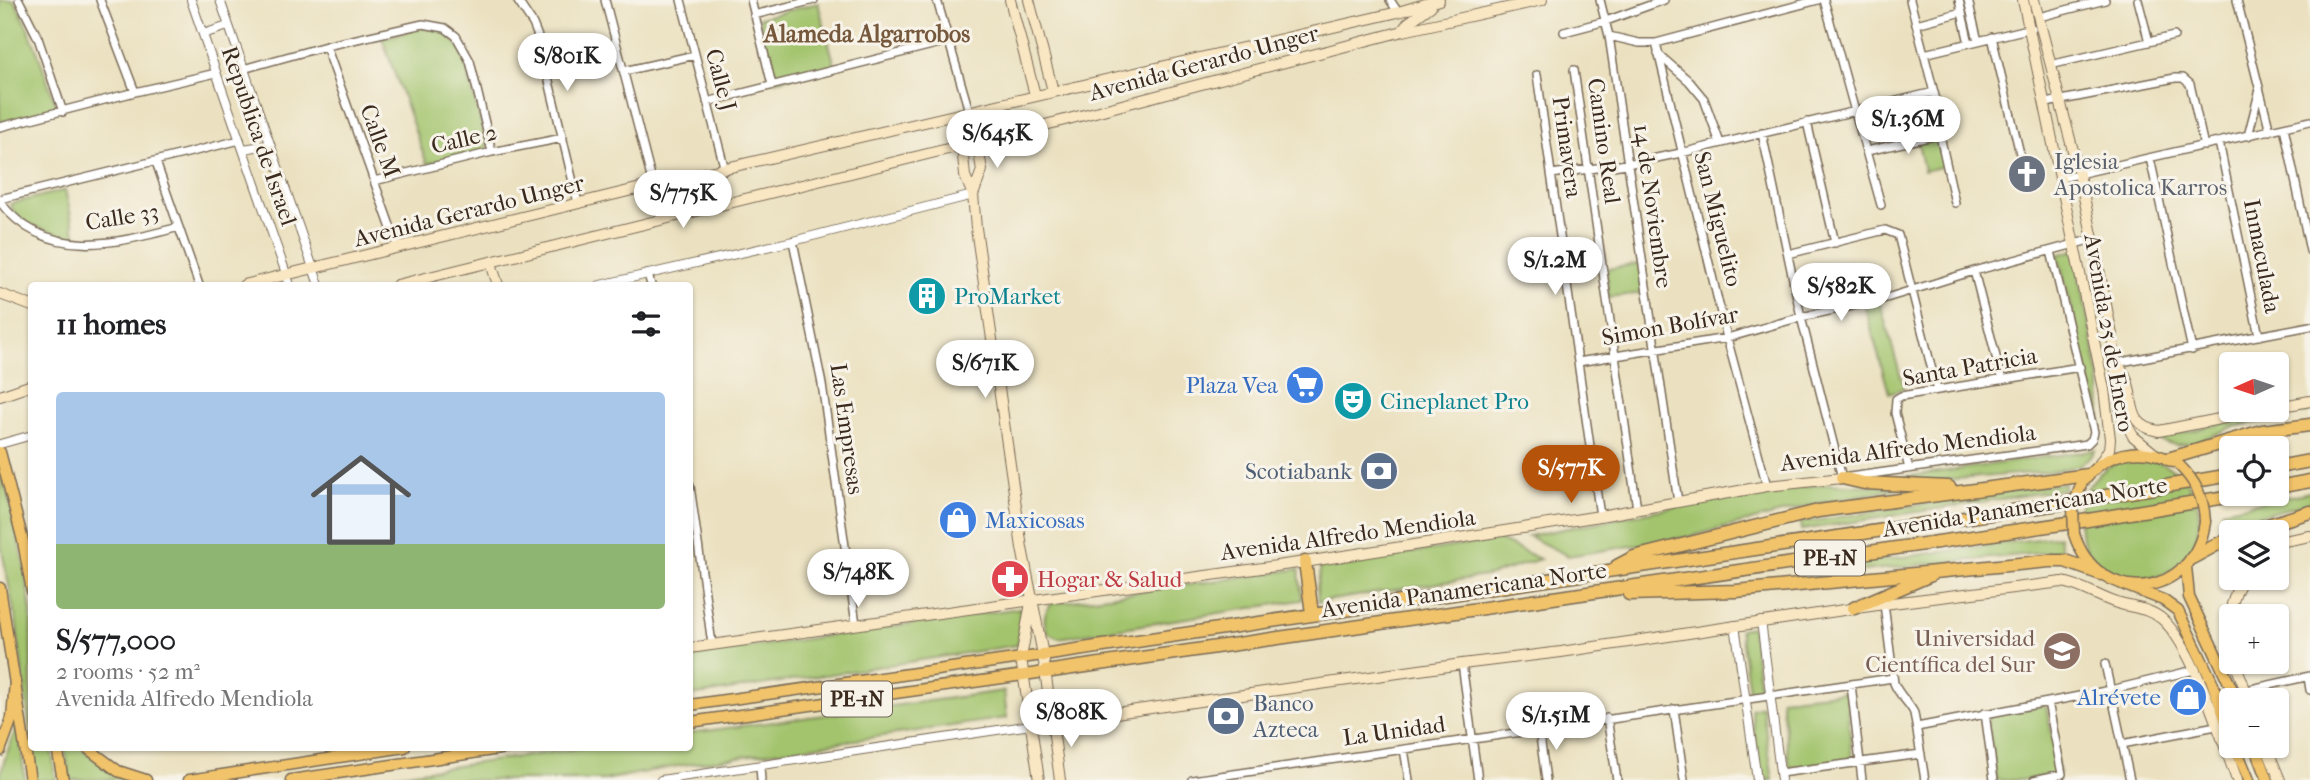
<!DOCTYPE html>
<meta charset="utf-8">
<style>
:root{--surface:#fff;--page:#f6f6f6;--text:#202124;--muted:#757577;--accent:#b45309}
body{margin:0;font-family:"IM FELL French Canon",serif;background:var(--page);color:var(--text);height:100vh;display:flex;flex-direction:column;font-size:26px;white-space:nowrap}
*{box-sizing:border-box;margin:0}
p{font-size:23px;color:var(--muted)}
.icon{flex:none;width:38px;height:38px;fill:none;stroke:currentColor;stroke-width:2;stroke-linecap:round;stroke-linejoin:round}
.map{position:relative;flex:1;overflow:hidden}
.side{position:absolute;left:28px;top:282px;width:665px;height:469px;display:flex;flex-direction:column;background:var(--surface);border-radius:7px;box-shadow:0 2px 5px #0004}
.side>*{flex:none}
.needle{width:46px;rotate:267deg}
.fabs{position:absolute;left:2219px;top:352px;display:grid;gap:14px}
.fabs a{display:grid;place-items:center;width:70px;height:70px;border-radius:7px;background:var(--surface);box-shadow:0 2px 5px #0004;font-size:35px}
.price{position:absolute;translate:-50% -60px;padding:0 16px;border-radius:24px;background:#fff;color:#222;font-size:23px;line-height:46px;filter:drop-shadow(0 2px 4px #0008)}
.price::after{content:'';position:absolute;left:50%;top:42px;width:21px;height:16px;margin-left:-10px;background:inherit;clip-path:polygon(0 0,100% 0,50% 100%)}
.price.on{background:var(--accent);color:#fff}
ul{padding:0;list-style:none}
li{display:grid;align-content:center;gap:14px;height:371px;padding:0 28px}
li span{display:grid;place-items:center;height:217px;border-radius:7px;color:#555}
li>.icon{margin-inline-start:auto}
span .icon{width:126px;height:126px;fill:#fffc;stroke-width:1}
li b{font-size:30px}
h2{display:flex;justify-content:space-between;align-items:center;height:84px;padding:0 28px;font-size:30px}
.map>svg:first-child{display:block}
.green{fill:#a3c46d;stroke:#6f7746;stroke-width:2}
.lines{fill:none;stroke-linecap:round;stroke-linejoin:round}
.minor-casing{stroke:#796a57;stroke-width:10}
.tertiary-casing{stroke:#796a57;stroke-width:10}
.secondary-casing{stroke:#796a57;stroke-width:12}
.primary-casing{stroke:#796a57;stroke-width:13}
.trunk-casing{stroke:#796a57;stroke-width:13}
.motorway-casing{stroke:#796a57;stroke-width:15}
.minor{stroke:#fff;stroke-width:7}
.tertiary{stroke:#fff;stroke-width:8}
.secondary{stroke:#f9e7c3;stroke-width:10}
.primary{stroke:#f1c36a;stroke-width:10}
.trunk{stroke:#f1c36a;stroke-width:10}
.motorway{stroke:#f1c36a;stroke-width:12}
.primary-bridge-casing{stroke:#796a57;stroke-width:13;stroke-linecap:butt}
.primary-bridge{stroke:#f1c36a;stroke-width:10}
.labels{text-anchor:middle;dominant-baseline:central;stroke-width:6;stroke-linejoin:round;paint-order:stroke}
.shield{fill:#f7f3e8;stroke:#73665b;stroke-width:2}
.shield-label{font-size:21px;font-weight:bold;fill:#3b2a1e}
.street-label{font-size:23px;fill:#3b2a1e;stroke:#f7f3e8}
.worship-label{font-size:23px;fill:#5b616d;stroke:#f7f3e8;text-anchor:start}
.culture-label{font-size:23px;fill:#0d838f;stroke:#f7f3e8;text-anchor:start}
.shop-label{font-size:23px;fill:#366cbe;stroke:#f7f3e8;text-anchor:end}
.service-label{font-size:23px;fill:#4e5e75;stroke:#f7f3e8;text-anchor:end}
.health-label{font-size:23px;fill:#be3a42;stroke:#f7f3e8;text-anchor:start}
.education-label{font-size:23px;fill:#785e54;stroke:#f7f3e8;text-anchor:end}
.neighbourhood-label{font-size:24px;font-weight:bold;fill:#76583d;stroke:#f7f3e8}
</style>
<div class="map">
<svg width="2310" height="780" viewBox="0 0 2310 780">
<rect width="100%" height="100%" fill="#f7f3e8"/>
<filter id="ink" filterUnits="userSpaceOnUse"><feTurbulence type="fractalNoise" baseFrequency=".0143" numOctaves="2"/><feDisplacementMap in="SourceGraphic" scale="14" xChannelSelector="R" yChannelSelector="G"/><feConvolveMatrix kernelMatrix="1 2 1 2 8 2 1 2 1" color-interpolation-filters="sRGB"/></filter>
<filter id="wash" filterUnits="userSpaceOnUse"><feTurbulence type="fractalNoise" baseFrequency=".00686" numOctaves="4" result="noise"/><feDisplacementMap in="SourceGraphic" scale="28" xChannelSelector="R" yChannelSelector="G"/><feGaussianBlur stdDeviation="1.57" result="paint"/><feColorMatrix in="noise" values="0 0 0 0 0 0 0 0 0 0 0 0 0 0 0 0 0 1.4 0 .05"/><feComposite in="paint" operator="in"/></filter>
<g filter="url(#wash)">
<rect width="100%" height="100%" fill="#ebe1c0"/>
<path class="green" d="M0,0H14C33,34 44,71 57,108L0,122Z
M818,3L835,66L775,81L759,18Z
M423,28L444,31L461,49L488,150L427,164L382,38Z
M1938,138L1944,166L1924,171L1918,143Z
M65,190L76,238C55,233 18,227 10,204Z
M2074,250L2100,380L2101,423L2058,255Z
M1640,264L1644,293L1609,297L1606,269Z
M1880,303L1904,388L1889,393L1865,307Z
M2310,408V412L2233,427L2197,442L2176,445L2150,438L2179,434L2244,418Z
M2095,450L2092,455L2080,465L2055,471L1931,481L1896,478Z
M2079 519a60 60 0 1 1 120 0a60 60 0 1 1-120 0Z
M0,462L24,564L31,612V741L17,626L0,541Z
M2064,483V489L1801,530L1800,523Z
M1824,484L1905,487L1820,503L1688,537L1568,556L1528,536L1700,502Z
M2310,492V503L2225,524L2222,510Z
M2059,536L2061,551L1813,576L1812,569Z
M1499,540L1540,559L1491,575L1318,602L1317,587L1321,566Z
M1299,569L1302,600L1059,638L1048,633C1043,621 1043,615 1051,604Z
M1020,608L1018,645L690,696V656Z
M1751,627L1760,689L1751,692L1749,690L1740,629Z
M1004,691L1007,718L683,765L604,780H372L373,778L588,747H690V733Z
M1846,692L1852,759L1790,768L1781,699Z
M2046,705L2059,773L2025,780H1996L1987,715Z
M1762,706L1773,780H1761L1751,709Z
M18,724L25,780H0C0,767 13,738 18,724Z
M32,747H51L56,780H35Z
M65,747H79L113,773L129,779L70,780Z"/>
</g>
<g filter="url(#ink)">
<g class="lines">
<defs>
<path id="minor" d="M19,0L38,38L63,112
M100,0L135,92
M517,0L533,24L539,39L578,203
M605,0L653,185
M681,0L725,170
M751,0L772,85
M937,0L969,111
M1390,0L1398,12
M1600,0L1609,36L1678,502
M1824,0L1881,205
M1910,0L1943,127L1941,140L1955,203
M1959,0L1969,43
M1968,0L1978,41
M2138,0L2149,42
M2237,0L2270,131
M754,15L814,0
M2039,17L2105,0
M1916,24L1962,12
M1564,32L1606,21L1664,0
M1609,36L1639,43H1656L1818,0
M1992,37L2022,162
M1656,43L1727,338L1767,486
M326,46L398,248
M1658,54L1689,81L1704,99L1720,143
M1924,54L2032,28
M2050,65L2174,36
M243,69L326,46L423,24L445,28L456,36L470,61L492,152
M1574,70L1637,509
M624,71L695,55
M1537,75L1600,516
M707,102L948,41
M2046,103L2175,78H2183L2190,84L2204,146
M1807,122L1835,243
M0,127L135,92L216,73
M2284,127L2310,251
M1762,133L1801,317L1842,478L2087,444L2092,439L2094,432L2051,251
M2248,136L2259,93
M2219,142L2259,336
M1867,151L1942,134
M2150,158L2192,350
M156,162L199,285
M1551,174L1627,164L1681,153L1934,92
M2061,178L2310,121
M374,181L492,152L563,138
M0,199L240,140
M0,202C46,262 116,244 179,227
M793,241L822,384L856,624
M1788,254L1885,230L1898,235L1937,390
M1974,271L2002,380
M648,274L651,285
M1578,362L1727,338L1801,317L1880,300L1974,271L2093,239
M2116,363L2310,326
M1909,469L1895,413L1896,399L1901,396L2080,367
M690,486L712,644
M1884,604L1894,683C1899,696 1909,702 1914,713L1925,780
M1462,664L1478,780
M2105,664L2130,780
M2308,677L2310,690
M1851,684L1862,780
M2242,691L2310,676
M1674,709L1684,780
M1985,713L1994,780
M1607,718L1617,780
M1917,727L2111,690L2194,670
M1539,729L1546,780
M2122,744L2216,726
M1404,749L1409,780
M760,766L761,780
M1780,773L1921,754
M1192,780L1893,678
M2034,780L2062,774L2048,702"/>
<path id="tertiary" d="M191,0L290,285
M220,0L319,285
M203,34L228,26
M243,149L269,145
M600,285L793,241L973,195
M0,444L32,435
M1761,621L1781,780
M1735,625L1757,780
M661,780L1031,725"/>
<path id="secondary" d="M1010,0L1035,95
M1029,0L1053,91
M2023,0L2104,389L2110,439L2109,449L2099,465
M2034,0L2079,174L2093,239L2112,335L2121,414L2133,436L2155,454
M1403,30L1408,23L1431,6
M969,111L963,128L962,146L965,176L973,195L976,228L1022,548L1043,655L1060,780
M973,195L982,170L977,142
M491,263L498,285
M244,285L653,185L1398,12L1439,0
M397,285L1061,121L1403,31L1542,0
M0,294L32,306
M2116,363C2142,387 2118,425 2159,431L2265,410
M0,396L32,385
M2277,407L2310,401
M2277,546L2284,541L2310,536
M1030,608L1021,658L1039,780
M690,648L1305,562L1600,516L1767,486L1842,478
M2231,651C2225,625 2230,601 2243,578
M2235,662L2249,700
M1031,725L1462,664L1561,652L1884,604L2062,582C2082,585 2098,597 2117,603C2132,608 2149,608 2162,619C2193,646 2222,740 2237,780
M2266,746L2280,780"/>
<path id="primary" d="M0,452L23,541L32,591
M2085,480C2104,452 2143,444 2173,462
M2074,534C2098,609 2194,600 2205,522
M2186,566L2189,597L2237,700
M2122,584L2163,600L2178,611L2211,679L2231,735
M0,588L30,780
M2235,746L2249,780
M2255,746L2268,780
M57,747L63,780"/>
<path id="trunk" d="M690,705L1043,655
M690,722L1045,672
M86,747L118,771L146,780
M0,751L12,718L15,681
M189,780L405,747
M291,780L513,747"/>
<path id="motorway" d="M2168,459L2262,431L2310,425
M2277,467L2310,461
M1842,478L1864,483L1949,487
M2277,487L2310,481
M2245,532L2310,512
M2192,558L2231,537
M1305,562L1312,613
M1617,566L1634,557L1818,511L2088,475
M1629,594L1736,591L2049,561H2065L2101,574
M1854,608L1931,575
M1043,655L2059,504L2231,475
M1045,672L2082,521L2244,494"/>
</defs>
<use href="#minor" class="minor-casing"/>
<use href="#tertiary" class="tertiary-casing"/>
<use href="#secondary" class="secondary-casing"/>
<use href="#primary" class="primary-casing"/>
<use href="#trunk" class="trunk-casing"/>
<use href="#motorway" class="motorway-casing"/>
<use href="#minor" class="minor"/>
<use href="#tertiary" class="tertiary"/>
<use href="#secondary" class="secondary"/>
<use href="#primary" class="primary"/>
<use href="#trunk" class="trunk"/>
<use href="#motorway" class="motorway"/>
<defs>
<path id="primary-bridge" d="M2179,465C2196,482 2204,498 2205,522
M2074,534L2073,508L2081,485"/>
</defs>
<use href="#primary-bridge" class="primary-bridge-casing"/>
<use href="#primary-bridge" class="primary-bridge"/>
</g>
</g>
<defs>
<symbol id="church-disc" viewBox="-11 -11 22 22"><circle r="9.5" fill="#6b7280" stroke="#f7f3e8"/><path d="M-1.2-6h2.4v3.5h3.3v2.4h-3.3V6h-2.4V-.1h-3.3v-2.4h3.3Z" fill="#fff"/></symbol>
<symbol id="building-disc" viewBox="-11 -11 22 22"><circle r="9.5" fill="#0f9aa8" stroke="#f7f3e8"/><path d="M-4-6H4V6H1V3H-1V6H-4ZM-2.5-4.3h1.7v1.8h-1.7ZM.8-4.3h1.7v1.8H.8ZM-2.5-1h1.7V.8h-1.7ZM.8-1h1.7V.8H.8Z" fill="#fff"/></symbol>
<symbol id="supermarket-disc" viewBox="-11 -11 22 22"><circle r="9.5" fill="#3f7fe0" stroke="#f7f3e8"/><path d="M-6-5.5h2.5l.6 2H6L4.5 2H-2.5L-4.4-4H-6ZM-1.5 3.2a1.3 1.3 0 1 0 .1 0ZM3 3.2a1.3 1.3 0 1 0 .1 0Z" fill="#fff"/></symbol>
<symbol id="theatre-disc" viewBox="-11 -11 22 22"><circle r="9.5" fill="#0f9aa8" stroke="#f7f3e8"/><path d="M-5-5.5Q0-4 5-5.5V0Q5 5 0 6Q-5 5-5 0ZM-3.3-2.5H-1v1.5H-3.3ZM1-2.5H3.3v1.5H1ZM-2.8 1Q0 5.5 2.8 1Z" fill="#fff"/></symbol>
<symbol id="bank-disc" viewBox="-11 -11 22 22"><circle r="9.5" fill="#5c6f8a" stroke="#f7f3e8"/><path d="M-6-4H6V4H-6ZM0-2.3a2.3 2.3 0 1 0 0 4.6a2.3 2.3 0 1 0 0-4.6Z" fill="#fff"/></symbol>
<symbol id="shop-disc" viewBox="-11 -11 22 22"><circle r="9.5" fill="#3f7fe0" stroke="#f7f3e8"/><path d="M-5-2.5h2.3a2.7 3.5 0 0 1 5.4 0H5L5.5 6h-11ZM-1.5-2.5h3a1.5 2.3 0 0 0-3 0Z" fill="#fff"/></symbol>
<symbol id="pharmacy-disc" viewBox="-11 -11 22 22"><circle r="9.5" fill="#e0444e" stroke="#f7f3e8"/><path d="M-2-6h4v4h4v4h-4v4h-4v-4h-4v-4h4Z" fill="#fff"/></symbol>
<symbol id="university-disc" viewBox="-11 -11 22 22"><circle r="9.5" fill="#8d6e63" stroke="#f7f3e8"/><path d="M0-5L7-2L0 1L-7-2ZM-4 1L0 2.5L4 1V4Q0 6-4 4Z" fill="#fff"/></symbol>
</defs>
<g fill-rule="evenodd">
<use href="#church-disc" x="2005" y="152" width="44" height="44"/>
<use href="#building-disc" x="905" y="274" width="44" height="44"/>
<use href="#supermarket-disc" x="1283" y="363" width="44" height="44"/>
<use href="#theatre-disc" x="1331" y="379" width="44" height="44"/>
<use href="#bank-disc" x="1357" y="449" width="44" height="44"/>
<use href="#shop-disc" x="936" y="498" width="44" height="44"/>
<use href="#pharmacy-disc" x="988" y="557" width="44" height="44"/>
<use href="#university-disc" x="2040" y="629" width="44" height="44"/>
<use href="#shop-disc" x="2166" y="675" width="44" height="44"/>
<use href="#bank-disc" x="1204" y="694" width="44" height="44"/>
</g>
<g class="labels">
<g class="shield">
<rect x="1795" y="540.5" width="70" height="35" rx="5"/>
<rect x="822" y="681.5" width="70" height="35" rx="5"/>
</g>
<g class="shield-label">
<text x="1830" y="558">PE-1N</text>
<text x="857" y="699">PE-1N</text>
</g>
<g class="street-label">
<text transform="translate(1204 63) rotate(-15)">Avenida Gerardo Unger</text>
<text transform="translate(721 80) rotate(75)">Calle J</text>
<text transform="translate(259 136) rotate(71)">Republica de Israel</text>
<text transform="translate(464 139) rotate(-13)">Calle 2</text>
<text transform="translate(380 141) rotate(70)">Calle M</text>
<text transform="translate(1604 141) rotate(82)">Camino Real</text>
<text transform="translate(1567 147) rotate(82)">Primavera</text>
<text transform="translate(1653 206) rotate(82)">14 de Noviembre</text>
<text transform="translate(469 211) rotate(-14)">Avenida Gerardo Unger</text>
<text transform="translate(122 217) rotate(-9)">Calle 33</text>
<text transform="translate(1718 219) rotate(76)">San Miguelito</text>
<text transform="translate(2262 256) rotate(79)">Inmaculada</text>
<text transform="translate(1670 326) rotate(-10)">Simon Bolívar</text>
<text transform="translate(2109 333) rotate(80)">Avenida 25 de Enero</text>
<text transform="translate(1970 367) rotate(-10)">Santa Patricia</text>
<text transform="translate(847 429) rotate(82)">Las Empresas</text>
<text transform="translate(1908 448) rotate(-7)">Avenida Alfredo Mendiola</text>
<text transform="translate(2025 507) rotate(-9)">Avenida Panamericana Norte</text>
<text transform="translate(1348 535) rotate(-8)">Avenida Alfredo Mendiola</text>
<text transform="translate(1464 590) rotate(-8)">Avenida Panamericana Norte</text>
<text transform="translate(1394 731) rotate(-8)">La Unidad</text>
</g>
<g class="worship-label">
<text x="2054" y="161">Iglesia<tspan x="2054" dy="26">Apostolica Karros</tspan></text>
</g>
<g class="culture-label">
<text x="954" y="296">ProMarket</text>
<text x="1380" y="401">Cineplanet Pro</text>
</g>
<g class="shop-label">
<text x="1278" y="385">Plaza Vea</text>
<text x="985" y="520" text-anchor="start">Maxicosas</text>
<text x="2161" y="697">Alrévete</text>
</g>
<g class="service-label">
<text x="1352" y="471">Scotiabank</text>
<text x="1253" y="703" text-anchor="start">Banco<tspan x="1253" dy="26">Azteca</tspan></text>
</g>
<g class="health-label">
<text x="1037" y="579">Hogar &amp; Salud</text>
</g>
<g class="education-label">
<text x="2035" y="638">Universidad<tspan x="2035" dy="26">Científica del Sur</tspan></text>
</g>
<g class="neighbourhood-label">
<text x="867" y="34">Alameda Algarrobos</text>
</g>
</g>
</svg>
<div class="fabs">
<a><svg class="needle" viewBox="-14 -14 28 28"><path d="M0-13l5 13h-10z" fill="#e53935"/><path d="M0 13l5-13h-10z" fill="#757577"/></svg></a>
<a><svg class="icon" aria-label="locate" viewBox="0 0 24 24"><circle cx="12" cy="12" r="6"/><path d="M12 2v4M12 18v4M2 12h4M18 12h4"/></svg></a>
<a><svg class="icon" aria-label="layers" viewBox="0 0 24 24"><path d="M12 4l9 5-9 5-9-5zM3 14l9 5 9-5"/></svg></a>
<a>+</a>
<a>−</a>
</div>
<b class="price" style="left:567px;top:93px">S/801K</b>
<b class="price" style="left:1908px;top:156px">S/1.36M</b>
<b class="price" style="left:997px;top:170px">S/645K</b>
<b class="price" style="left:683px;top:230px">S/775K</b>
<b class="price" style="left:1555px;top:297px">S/1.2M</b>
<b class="price" style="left:1841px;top:323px">S/582K</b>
<b class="price" style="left:985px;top:400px">S/671K</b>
<b class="price on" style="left:1571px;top:505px">S/577K</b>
<b class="price" style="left:858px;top:609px">S/748K</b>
<b class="price" style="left:1071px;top:749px">S/808K</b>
<b class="price" style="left:1556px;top:752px">S/1.51M</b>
<section class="side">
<h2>11 homes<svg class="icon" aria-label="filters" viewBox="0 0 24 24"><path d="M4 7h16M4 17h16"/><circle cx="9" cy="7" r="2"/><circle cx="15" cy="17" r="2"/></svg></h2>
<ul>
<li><span style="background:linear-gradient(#a9c7e8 70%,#8fb573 0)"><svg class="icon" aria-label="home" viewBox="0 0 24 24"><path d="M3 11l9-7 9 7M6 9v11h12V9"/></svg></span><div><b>S/577,000</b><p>2 rooms · 52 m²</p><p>Avenida Alfredo Mendiola</p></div></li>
</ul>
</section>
</div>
